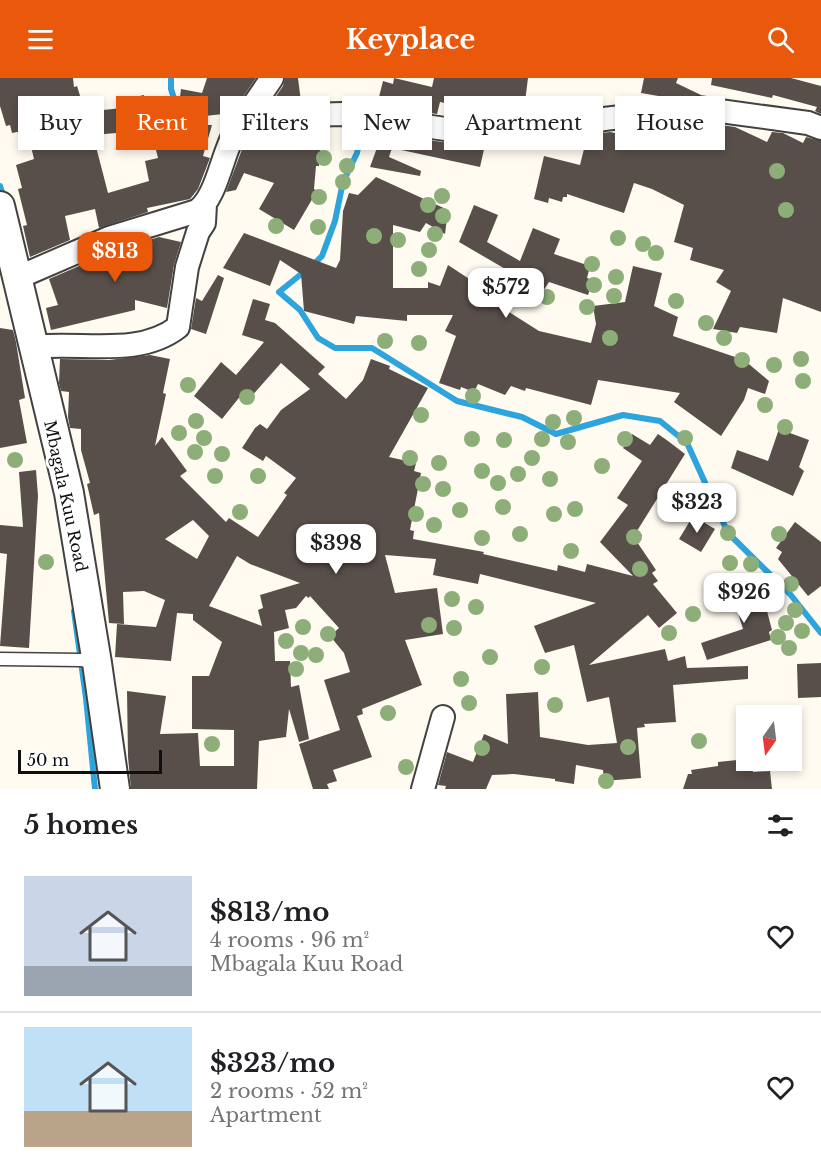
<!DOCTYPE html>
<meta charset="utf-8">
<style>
:root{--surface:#fff;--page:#f6f6f6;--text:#202124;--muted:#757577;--line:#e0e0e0;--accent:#ea580c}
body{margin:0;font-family:"Libre Baskerville",serif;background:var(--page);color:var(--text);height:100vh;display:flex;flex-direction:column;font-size:22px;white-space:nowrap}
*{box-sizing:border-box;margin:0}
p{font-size:20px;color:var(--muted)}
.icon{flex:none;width:33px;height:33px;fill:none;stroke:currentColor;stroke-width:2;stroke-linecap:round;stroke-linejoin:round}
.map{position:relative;height:711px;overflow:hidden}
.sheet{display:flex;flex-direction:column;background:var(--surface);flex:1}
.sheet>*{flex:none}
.guide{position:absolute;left:18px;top:18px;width:786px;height:54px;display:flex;gap:12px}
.needle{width:39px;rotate:194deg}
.tools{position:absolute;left:736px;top:627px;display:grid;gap:12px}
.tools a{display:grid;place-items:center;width:66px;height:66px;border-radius:0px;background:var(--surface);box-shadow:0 3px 9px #0003;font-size:30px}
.scale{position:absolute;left:18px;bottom:15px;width:144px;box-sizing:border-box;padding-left:6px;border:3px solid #0f0f0f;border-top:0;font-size:16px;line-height:21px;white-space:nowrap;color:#0f0f0f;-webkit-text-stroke:4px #fff;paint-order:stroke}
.price{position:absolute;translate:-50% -51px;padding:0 14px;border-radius:12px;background:#fff;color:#222;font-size:20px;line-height:39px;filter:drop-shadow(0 2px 3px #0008)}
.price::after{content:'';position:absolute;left:50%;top:36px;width:18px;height:14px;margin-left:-9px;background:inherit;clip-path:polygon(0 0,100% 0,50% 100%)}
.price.selected{background:var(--accent);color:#fff}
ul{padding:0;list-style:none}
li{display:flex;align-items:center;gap:18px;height:150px;padding:0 24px}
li+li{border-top:2px solid var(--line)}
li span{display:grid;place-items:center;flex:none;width:168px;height:120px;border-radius:0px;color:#555}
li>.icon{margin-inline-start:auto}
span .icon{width:72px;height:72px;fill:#fffc;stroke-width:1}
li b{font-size:26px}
h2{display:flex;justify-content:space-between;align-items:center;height:72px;padding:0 24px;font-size:26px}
.tag{padding:0 21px;border-radius:0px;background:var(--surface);box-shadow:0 3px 9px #0003;font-size:21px;line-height:54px}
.tag.selected{background:var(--accent);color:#fff}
header{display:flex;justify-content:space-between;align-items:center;height:78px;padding:0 24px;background:var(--accent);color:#fff;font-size:27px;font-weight:700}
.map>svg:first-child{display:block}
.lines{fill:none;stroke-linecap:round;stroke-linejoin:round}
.stream{stroke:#2ea4dc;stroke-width:6}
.building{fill:#594f4a;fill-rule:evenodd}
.service-casing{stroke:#424242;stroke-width:15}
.minor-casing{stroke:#424242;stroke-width:26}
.tertiary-casing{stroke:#424242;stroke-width:32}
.service{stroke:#fff;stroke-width:12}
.minor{stroke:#fff;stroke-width:22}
.tertiary{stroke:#fff;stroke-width:28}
.tree{fill:#8dae79}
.labels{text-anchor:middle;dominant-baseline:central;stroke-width:6;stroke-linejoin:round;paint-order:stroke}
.street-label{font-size:16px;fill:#0f0f0f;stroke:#fff}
</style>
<header><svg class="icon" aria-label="menu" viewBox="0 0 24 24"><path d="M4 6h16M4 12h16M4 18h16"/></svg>Keyplace<svg class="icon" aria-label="search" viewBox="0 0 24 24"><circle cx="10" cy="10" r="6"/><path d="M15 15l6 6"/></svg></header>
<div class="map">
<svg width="821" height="711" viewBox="0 0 821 711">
<rect width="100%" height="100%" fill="#fffbf1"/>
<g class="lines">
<path class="stream" d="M171,0V11L176,27
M0,108L4,121
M313,187L322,178L335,143L343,104L357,75L363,45
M305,193L279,214L300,232L318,260L335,270H372L457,323L522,339L556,356L623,337L660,343L687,365L728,455L790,516L821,555
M74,533L86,620L95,711"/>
</g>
<path class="building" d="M0,0H73L74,9L77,8L85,34L131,29L130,20L144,17L145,24L180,19L181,11L202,15L207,0H256L232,35L205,38L206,47H212L203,78L210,80L198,111L190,121L147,130L148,134L99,150L95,131L65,138L70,162L30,179L23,148L27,147L18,111L22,110L16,87L34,81L27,52L12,55L10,47L6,48L0,28ZM151,52L158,80L145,83L149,103L108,115L93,57Z
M285,0H298L301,24L268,30L283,8Z
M394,0L432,9L434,0H528L523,40H489L490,34L440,24L437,36L377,27L383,3L393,6Z
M644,0H678L676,5L701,17L670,20L641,15Z
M712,0H791L821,8V36L815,33L817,29L773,17L772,20L711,7Z
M698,44L735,49L767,64L772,54L783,55L803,65L806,59L821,63V234L783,220L777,255L740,249L737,255L713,251L731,213L716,204L724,192L690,182L693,170L674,164L684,127L652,111L634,105L624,135L567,116V119H563L562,124L549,120L548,125L534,121L544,78L580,87L585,67L599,70L602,55L610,54L661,65L665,47Z
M294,54L322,56L319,88H316L314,111L317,113L294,152L259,131L274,105L244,95L236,112L226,114L244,66Z
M370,54L457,66L485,67L480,89L392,70L389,79L421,93L420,98L370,89L382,56H370Z
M376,99L448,132L445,156L426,145L420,154L393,147V210H428V204L440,208L448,187L512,229L509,234L539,253L591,265L596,246L593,228L625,224L633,188L662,195L654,228L678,239L673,258L744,282L769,303L765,316L748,310L744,322L721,358L674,324L680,315L598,302L591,327L526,310L525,313L511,308L505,317L478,306L474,314L461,309L460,312L439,305L456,258L445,253L453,237H407V243L356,238L354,246L304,233L301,196L280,182L270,208L223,190L244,155L336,190L340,182L343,133L349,115L358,117Z
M474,127L498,137L487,164L520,183L533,150L560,161L554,176L590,188L587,200L593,202L588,217L549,204L543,213L459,164Z
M159,159L181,164L174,187L167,230L135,222V232L51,252L46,230L58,227L49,201L114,173Z
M218,197L224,200L206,256L191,251L196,220L202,223Z
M253,221L270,226L265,242L275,245L325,289L318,296L346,321L363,302L371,281L390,288L389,291L428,310L389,379L416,385L414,393L421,395L410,452L414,453L413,461L484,474L483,476L557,493L558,487L585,494L587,486L633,498L600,464L628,427L617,420L642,383L623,370L632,356L650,367L658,356L668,363L685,376L637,453L642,457L637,464L656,492L652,495L658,503L653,506L677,535L659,550L648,537L589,587L665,571L668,583L685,578L687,590L748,588V601L673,607L676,644L644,646L645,649L637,650L641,700L604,703L603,692L576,687L574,706L555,703V701L514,696L492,697L486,711H445L446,708L438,707L447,674L473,684L484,656L508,666L506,616L538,614L540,659L588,667L617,665L609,619L587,624L574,567L545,575L534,548L596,525L480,496L478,506L433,497L436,481L385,477L395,515L437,510L443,556L405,562L422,607L362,631L363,636L357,638L372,679L333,692L337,703L327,706L329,711H313L299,666L340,652L324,602L350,594L344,575L330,558L339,550L310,518L309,520L306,518L296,530L285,532L289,550L274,554L275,583H290L291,609L299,607L309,661L299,664L289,631L286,659L259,663L257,711H131L128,679L127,613L166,618L160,656L198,655L200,688H234V652L192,651V598H209L222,564L193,542V536L177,535L171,583L115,579L117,546L156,549L165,522L144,513L123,514L124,546L109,545L99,435L94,437L87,406L90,405L81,372V351L70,350L68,339L69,314L61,313L59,305L60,281L109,282L150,277L170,281L163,315L166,316L155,368L162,359L187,393L180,398L226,444L229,440L258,459L287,417L284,415L296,400L266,378L263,383L242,370L255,350L260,346L267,351L281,332L310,311L281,285L249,321L242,316L222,341L194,318L221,284L236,297L264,264L242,257ZM193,442L209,458L197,481L165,461ZM237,478L250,486L300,505L260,517L263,530L258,532L262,548L209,528Z
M0,250L13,252L16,264L25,320L19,322L27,365L0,370Z
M779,351L809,362L799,389L804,393L793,418L731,390L737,372L768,383Z
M36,392L38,418L29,570L0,568L7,476L0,475V447L23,449L19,394Z
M693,438L715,451L701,474L679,461Z
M795,444L821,464V508L808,518L778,481L782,474L776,470Z
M759,503L772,552L769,554L771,562L707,582L701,565L743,551L731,512Z
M821,585V619L798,620L797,586Z
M747,681L752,682L753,694L770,693L772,711H683L688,696H692L691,692L718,688V684Z"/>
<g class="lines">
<defs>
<path id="service" d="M0,581L81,582L96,584"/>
<path id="minor" d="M235,54L272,0
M19,199L109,160L197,133C217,119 222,76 235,54L306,37L343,36L459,53L547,54L604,41L698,30L808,45L821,50
M34,269C80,263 138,280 178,249L187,189L198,154L204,145L205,126
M423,711L443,639"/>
<path id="tertiary" d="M0,128L69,415L97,585L115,711"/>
</defs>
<use href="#service" class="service-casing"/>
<use href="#minor" class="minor-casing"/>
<use href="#tertiary" class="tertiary-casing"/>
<use href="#service" class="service"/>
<use href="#minor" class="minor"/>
<use href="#tertiary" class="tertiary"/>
</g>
<g class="tree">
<circle cx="324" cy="80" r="8"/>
<circle cx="347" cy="88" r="8"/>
<circle cx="777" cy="93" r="8"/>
<circle cx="343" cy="104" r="8"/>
<circle cx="442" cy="118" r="8"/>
<circle cx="319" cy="119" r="8"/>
<circle cx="428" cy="127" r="8"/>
<circle cx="786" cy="132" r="8"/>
<circle cx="443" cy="138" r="8"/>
<circle cx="276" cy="148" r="8"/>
<circle cx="318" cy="149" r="8"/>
<circle cx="435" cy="156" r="8"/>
<circle cx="374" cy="158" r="8"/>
<circle cx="618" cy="160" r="8"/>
<circle cx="398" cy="162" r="8"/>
<circle cx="643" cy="166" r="8"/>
<circle cx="429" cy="172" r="8"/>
<circle cx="656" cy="175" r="8"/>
<circle cx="592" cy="186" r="8"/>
<circle cx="419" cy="191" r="8"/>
<circle cx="616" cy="199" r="8"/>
<circle cx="594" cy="207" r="8"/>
<circle cx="614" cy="218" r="8"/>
<circle cx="547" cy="219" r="8"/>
<circle cx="676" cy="223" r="8"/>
<circle cx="587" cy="229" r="8"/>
<circle cx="706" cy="245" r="8"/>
<circle cx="610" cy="260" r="8"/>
<circle cx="724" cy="260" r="8"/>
<circle cx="385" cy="263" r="8"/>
<circle cx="419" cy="265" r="8"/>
<circle cx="801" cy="281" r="8"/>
<circle cx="742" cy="282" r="8"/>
<circle cx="774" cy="287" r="8"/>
<circle cx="803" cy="303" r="8"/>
<circle cx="188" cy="307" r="8"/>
<circle cx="473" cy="318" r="8"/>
<circle cx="247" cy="319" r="8"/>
<circle cx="765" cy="327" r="8"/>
<circle cx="421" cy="337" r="8"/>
<circle cx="574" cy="340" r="8"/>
<circle cx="196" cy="343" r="8"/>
<circle cx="553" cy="344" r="8"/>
<circle cx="785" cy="349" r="8"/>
<circle cx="179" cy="355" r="8"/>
<circle cx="204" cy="360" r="8"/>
<circle cx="685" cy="360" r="8"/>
<circle cx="472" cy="361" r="8"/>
<circle cx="542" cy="361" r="8"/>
<circle cx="625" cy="361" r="8"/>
<circle cx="504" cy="362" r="8"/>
<circle cx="568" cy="364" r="8"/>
<circle cx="195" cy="374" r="8"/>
<circle cx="222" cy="376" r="8"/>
<circle cx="410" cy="380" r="8"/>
<circle cx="532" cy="380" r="8"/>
<circle cx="15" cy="382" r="8"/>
<circle cx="439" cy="385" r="8"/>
<circle cx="602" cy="388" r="8"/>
<circle cx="482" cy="393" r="8"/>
<circle cx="518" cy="396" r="8"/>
<circle cx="215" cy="398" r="8"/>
<circle cx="258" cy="398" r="8"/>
<circle cx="550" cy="401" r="8"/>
<circle cx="498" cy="405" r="8"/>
<circle cx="423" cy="406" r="8"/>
<circle cx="443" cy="411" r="8"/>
<circle cx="503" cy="429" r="8"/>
<circle cx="575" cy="431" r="8"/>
<circle cx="460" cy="432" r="8"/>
<circle cx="240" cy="434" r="8"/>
<circle cx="416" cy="436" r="8"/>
<circle cx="554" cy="436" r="8"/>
<circle cx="434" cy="447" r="8"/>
<circle cx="728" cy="455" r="8"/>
<circle cx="520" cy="456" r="8"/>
<circle cx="779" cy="456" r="8"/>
<circle cx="634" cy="459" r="8"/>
<circle cx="482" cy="460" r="8"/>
<circle cx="571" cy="473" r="8"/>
<circle cx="46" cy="484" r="8"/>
<circle cx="730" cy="485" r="8"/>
<circle cx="751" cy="486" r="8"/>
<circle cx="640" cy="491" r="8"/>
<circle cx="791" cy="506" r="8"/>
<circle cx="452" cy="521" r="8"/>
<circle cx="476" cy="529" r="8"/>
<circle cx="795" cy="532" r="8"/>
<circle cx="693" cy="536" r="8"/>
<circle cx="786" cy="545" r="8"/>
<circle cx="429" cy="547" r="8"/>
<circle cx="303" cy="549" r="8"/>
<circle cx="454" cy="550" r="8"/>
<circle cx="802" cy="553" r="8"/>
<circle cx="669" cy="555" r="8"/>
<circle cx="328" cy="556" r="8"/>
<circle cx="778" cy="559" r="8"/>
<circle cx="286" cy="563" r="8"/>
<circle cx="789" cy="570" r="8"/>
<circle cx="301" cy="575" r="8"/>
<circle cx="316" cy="577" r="8"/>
<circle cx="490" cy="579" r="8"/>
<circle cx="542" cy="589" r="8"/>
<circle cx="296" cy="591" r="8"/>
<circle cx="461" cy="601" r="8"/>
<circle cx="469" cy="625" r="8"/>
<circle cx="555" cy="627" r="8"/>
<circle cx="388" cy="635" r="8"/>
<circle cx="699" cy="663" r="8"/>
<circle cx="212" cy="666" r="8"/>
<circle cx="628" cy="669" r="8"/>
<circle cx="482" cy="670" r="8"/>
<circle cx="406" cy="689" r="8"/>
<circle cx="606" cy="703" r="8"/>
</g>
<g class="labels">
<g class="street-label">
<text transform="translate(66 418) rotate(78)">Mbagala Kuu Road</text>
</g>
</g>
</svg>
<div class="tools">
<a><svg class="needle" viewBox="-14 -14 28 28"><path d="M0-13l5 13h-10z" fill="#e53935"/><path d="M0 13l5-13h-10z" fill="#757577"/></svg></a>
</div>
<div class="scale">50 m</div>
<b class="price selected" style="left:115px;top:205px">$813</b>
<b class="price" style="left:506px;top:241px">$572</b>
<b class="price" style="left:697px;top:456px">$323</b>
<b class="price" style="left:336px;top:497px">$398</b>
<b class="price" style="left:744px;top:546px">$926</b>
<div class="guide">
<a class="tag">Buy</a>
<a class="tag selected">Rent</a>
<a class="tag">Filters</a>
<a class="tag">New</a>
<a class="tag">Apartment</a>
<a class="tag">House</a>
</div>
</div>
<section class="sheet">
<h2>5 homes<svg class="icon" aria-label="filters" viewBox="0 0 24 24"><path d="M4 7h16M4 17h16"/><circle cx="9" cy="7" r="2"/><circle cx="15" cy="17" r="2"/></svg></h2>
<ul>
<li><span style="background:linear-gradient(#c9d6e8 75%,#9aa5b1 0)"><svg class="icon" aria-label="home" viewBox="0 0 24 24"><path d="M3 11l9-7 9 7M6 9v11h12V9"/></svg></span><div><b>$813/mo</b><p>4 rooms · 96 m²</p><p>Mbagala Kuu Road</p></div><svg class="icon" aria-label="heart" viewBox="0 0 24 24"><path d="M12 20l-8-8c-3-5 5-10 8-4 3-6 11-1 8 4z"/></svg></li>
<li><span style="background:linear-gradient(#bfe0f5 70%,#b9a48a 0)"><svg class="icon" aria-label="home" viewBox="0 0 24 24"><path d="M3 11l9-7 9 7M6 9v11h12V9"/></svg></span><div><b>$323/mo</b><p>2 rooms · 52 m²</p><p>Apartment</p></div><svg class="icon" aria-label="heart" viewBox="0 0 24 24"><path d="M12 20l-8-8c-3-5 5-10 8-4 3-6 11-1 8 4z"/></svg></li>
</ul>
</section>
